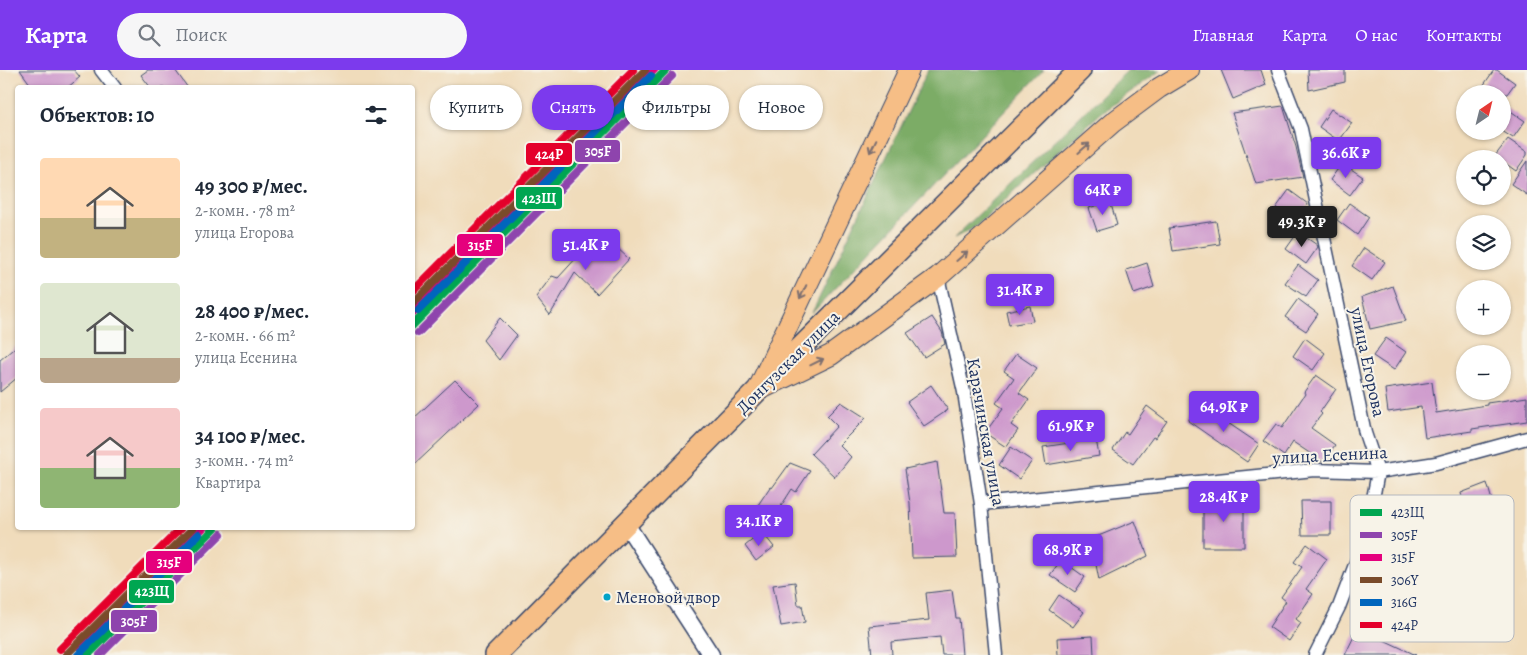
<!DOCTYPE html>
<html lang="ru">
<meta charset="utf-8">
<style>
:root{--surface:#fff;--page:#f6f6f7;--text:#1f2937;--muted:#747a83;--accent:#7c3aed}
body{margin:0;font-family:Alegreya,serif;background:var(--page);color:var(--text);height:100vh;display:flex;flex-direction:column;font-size:19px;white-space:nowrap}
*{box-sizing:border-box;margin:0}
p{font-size:16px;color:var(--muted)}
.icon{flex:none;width:28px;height:28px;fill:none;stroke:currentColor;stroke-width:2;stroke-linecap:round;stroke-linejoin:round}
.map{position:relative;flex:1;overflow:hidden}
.details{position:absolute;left:15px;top:15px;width:400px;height:445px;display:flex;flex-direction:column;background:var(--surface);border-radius:5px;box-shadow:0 1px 4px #0004}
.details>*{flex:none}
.hud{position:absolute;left:430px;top:15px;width:475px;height:45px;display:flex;gap:10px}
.needle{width:32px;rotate:35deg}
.tools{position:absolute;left:1456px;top:15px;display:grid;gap:10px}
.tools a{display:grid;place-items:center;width:55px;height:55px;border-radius:50%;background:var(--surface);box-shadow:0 1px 4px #0004;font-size:25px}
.price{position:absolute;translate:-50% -42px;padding:0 11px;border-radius:5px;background:var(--accent);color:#fff;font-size:16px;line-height:32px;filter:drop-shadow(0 1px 2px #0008)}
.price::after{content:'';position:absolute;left:50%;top:30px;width:15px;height:11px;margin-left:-8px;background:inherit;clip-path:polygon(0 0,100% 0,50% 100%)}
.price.selected{background:#222;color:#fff}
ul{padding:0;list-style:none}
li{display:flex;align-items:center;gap:15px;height:125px;padding:0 25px}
li span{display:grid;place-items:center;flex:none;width:140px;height:100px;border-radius:5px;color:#555}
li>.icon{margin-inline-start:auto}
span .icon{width:60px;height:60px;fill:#fffc;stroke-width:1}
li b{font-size:21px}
h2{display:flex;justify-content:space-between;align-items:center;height:60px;padding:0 25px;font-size:21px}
.chip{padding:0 18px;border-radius:22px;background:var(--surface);box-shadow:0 1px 4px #0004;font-size:18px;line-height:45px}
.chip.selected{background:var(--accent);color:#fff}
header{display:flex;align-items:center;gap:30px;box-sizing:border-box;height:70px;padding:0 25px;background:var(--accent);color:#fff}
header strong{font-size:24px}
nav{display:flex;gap:28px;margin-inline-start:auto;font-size:18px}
.search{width:350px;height:45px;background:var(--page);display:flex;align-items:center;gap:12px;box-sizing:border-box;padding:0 18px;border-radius:28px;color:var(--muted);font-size:19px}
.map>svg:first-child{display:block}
.forest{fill:#7cac66;stroke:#4c6e62}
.building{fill:#cd98cc}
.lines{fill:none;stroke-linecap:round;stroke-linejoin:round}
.minor-casing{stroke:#3b496c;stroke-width:15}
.tertiary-casing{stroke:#3b496c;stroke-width:19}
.primary-casing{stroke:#3b496c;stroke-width:22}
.trunk-casing{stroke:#3b496c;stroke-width:24}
.minor{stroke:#fff;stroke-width:12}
.tertiary{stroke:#fff;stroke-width:16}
.primary{stroke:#f6be86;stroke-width:20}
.trunk{stroke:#f6be86;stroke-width:21}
.rail-1-casing{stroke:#f7f3e8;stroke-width:11}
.rail-2-casing{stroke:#f7f3e8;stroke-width:11}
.rail-3-casing{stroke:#f7f3e8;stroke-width:11}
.rail-4-casing{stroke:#f7f3e8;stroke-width:11}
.rail-5-casing{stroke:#f7f3e8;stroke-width:11}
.rail-6-casing{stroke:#f7f3e8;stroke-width:11}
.rail-1{stroke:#00a651;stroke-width:8}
.rail-2{stroke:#8e44ad;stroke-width:8}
.rail-3{stroke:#e5007d;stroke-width:8}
.rail-4{stroke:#7a4b2a;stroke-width:8}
.rail-5{stroke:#0065bd;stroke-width:8}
.rail-6{stroke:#e4002b;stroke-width:8}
.oneway{stroke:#7e6f70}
.bus-dot{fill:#01a3c8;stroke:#f7f3e8;stroke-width:2}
.labels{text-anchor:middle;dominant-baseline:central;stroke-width:4;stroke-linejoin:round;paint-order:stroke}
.bus-label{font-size:17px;fill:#1b2f5e;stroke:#f7f3e8;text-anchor:start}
.street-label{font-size:18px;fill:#1b2f5e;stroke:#f7f3e8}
.key{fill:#f7f3e8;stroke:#b5b8bf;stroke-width:1}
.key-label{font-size:14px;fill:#1b2f5e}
.line-badge{stroke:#f7f3e8;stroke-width:2}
.badge-label{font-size:14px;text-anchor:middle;font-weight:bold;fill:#fff}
</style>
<header>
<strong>Карта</strong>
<div class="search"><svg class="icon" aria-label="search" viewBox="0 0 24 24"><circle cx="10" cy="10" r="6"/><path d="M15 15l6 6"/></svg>Поиск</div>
<nav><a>Главная</a><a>Карта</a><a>О нас</a><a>Контакты</a></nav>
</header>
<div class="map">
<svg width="1527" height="585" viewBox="0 0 1527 585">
<rect width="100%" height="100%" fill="#f7f3e8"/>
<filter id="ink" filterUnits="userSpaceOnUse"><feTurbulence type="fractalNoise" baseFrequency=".02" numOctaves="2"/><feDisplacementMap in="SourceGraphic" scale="10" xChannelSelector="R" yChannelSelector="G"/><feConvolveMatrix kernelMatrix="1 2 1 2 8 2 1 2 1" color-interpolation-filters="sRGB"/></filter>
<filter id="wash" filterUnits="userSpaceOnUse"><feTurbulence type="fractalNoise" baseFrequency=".0096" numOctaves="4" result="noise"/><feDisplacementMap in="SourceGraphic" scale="20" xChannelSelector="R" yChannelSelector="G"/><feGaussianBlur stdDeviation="1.12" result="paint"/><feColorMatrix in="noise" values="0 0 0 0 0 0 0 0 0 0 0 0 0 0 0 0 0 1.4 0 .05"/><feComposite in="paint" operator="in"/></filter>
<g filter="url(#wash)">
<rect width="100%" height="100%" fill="#f0dcbb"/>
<path class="forest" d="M928,0H1044L812,243Z
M1128,0H1161L1101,43L975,157L954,168Z"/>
<g id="blocks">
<path class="building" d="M20,0H74L80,7L67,18H33Z
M148,0H175L188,18H151L141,5Z
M1221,0H1261L1266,15L1233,29Z
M1308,0H1345V12L1309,20Z
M1494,0H1497L1515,13L1507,24H1494L1483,16Z
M1502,35L1525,51L1513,68L1502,61Z
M1283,36L1296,77L1303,107L1256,114L1232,43Z
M1331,39L1352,53L1339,71L1319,57Z
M1508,69L1527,82V85L1516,101L1502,91V89H1499L1495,86Z
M1527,91V125L1511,114Z
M1342,93L1363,107L1350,125L1330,110Z
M1289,120L1308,134L1297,152L1276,138Z
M1110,131L1117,155L1097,161L1089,138Z
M1349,133L1369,147L1357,165L1337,150Z
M1216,151L1220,174L1173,181L1169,158Z
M600,162L629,189L597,224L575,203L550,245L536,227L552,206L558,208Z
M1298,162L1317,175L1318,177L1306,194L1286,179Z
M1364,178L1385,192L1372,210L1352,196Z
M1147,193L1154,217L1134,224L1126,200Z
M1298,195L1318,210L1306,227L1285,213Z
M1393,216L1406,251L1370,259L1362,227Z
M1298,229L1318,244L1306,261L1285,247Z
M1030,236L1033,251L1009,255L1006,241Z
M932,247L942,262L945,274L924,287L907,263Z
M500,248L517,265L499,290L483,270Z
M1305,268L1325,283L1313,300L1293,286Z
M1386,268L1406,282L1394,300L1373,286Z
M18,275V307L0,322V290Z
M1016,284L1037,298L1019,323L1029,330L1011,355L1018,360L1006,377L985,363L1003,338L996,333L1014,308L1004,301Z
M1316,305L1336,319L1320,342L1322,344L1311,358L1335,375L1323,392L1293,372L1284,386L1263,371L1276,354L1282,358L1305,324L1304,322Z
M455,310L479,334L412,397V350Z
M1432,312L1436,343L1487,335V333L1527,327V351L1472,359V361L1425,368L1421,337L1388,342L1385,319Z
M931,315L948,340L924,356L907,332Z
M841,332L866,348L839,375L851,387L835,407L811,384L837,356L827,346Z
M1200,334L1259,374L1247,392L1188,351Z
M1147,336L1167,351L1155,368L1153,367L1133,394L1113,380L1125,362L1128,364Z
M1096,369L1099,386L1046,395L1043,377Z
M1011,377L1032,391L1019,409L999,395Z
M937,392L944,443H955L957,487L912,488L910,433L905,399Z
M790,393L810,401L796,422L792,419L774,447L758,435L770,417L772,418Z
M1487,413L1495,441L1468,451L1461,423Z
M1203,429H1244V477H1203Z
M1301,431H1331V465H1302Z
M1135,451L1148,486L1099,510L1091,469Z
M762,462L774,477L756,491L745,476Z
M1307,474L1327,489L1306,519L1313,524L1296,549L1301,553L1289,571L1269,557L1286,531L1281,527L1302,497L1294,492Z
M1061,490L1085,507L1075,522L1050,505Z
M795,512L798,535H802L805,552L781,556L773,515Z
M952,520L956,548H959L962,585H942L940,567L891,572L892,585H872L869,556L929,550L926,523Z
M1059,525L1084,542L1073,557L1049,540Z
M1358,558L1416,585H1345Z
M1093,566L1094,585H1058L1057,568Z"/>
</g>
</g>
<g filter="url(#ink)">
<use href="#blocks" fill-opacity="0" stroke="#3b496c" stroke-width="1"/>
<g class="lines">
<defs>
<path id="minor" d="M101,0L115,18
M1278,0L1301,59L1365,363L1378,402L1366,466L1339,537L1315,585
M938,207L964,322L981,434L996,585
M981,434L1314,400L1378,402L1436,393L1527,368"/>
<path id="tertiary" d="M626,454L711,585"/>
<path id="primary" d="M759,317L909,0
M761,319L831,285L938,207L1112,53L1159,18L1189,0"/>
<path id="trunk" d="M496,585L757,321L1080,0"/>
</defs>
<use href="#minor" class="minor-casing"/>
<use href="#tertiary" class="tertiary-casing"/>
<use href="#primary" class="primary-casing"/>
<use href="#trunk" class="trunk-casing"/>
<use href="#minor" class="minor"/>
<use href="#tertiary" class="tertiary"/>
<use href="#primary" class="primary"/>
<use href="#trunk" class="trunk"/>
<defs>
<path id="rail-1" d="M412,256L666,0
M88,585L215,458"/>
<path id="rail-2" d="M418,263L672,6
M100,585L221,464"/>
<path id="rail-3" d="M412,244L654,0
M82,579L203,458"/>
<path id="rail-4" d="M412,234L645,0
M66,585L193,458"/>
<path id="rail-5" d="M418,241L651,6
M78,585L199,464"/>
<path id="rail-6" d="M412,222L633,0
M60,579L181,458"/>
</defs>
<use href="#rail-1" class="rail-1-casing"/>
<use href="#rail-2" class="rail-2-casing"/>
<use href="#rail-3" class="rail-3-casing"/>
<use href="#rail-4" class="rail-4-casing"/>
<use href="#rail-5" class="rail-5-casing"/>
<use href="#rail-6" class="rail-6-casing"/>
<use href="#rail-1" class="rail-1"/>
<use href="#rail-2" class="rail-2"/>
<use href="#rail-3" class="rail-3"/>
<use href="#rail-4" class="rail-4"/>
<use href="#rail-5" class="rail-5"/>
<use href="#rail-6" class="rail-6"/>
</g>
<defs><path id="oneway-shaft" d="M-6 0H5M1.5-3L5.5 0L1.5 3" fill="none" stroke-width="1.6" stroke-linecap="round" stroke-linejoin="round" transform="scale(1.25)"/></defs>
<g class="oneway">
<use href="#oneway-shaft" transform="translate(873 76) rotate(116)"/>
<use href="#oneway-shaft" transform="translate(1084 78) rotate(-41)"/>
<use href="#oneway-shaft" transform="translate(962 186) rotate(-41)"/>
<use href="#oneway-shaft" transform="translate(803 222) rotate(116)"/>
<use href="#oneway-shaft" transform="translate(817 292) rotate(-26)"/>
</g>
</g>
<circle class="bus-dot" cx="607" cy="527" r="4.5"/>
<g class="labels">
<g class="bus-label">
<text x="616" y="527">Меновой двор</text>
</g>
<g class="street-label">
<text transform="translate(788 292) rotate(-45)">Донгузская улица</text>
<text transform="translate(1368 292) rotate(78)">улица Егорова</text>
<text transform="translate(986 362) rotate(80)">Карачинская улица</text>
<text transform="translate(1330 385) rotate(-3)">улица Есенина</text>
</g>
</g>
<rect x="1350" y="425" width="164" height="147" rx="8" class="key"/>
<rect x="1360" y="439" width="22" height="7" fill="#00a651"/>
<rect x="1360" y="462" width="22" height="6" fill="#8e44ad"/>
<rect x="1360" y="484" width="22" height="7" fill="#e5007d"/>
<rect x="1360" y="507" width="22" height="6" fill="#7a4b2a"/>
<rect x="1360" y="529" width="22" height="7" fill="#0065bd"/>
<rect x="1360" y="552" width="22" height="6" fill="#e4002b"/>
<g class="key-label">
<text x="1391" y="447">423Щ</text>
<text x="1391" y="470">305F</text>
<text x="1391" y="492">315F</text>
<text x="1391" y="515">306Y</text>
<text x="1391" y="537">316G</text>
<text x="1391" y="560">424Р</text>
</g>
<g class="line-badge">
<rect x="574" y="69" width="47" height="24" rx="5" fill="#8e44ad"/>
<rect x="525" y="72" width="48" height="24" rx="5" fill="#e4002b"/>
<rect x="515" y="116" width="48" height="24" rx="5" fill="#00a651"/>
<rect x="456" y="163" width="48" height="24" rx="5" fill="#e5007d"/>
<rect x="145" y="480" width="48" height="24" rx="5" fill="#e5007d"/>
<rect x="128" y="509" width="47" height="25" rx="5" fill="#00a651"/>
<rect x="110" y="539" width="48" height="24" rx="5" fill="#8e44ad"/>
</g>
<g class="badge-label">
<text x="598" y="86">305F</text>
<text x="549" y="89">424Р</text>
<text x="539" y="133">423Щ</text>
<text x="480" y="180">315F</text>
<text x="169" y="497">315F</text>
<text x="152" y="526">423Щ</text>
<text x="134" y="556">305F</text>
</g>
</svg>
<div class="tools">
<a><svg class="needle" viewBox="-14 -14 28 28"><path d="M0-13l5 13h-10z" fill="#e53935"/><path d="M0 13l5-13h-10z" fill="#747a83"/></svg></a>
<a><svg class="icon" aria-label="locate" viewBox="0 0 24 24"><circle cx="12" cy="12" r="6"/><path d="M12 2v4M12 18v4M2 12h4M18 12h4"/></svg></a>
<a><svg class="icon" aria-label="layers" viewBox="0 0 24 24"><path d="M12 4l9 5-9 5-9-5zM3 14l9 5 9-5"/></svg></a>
<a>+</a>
<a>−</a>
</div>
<b class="price" style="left:1346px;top:109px">36.6K ₽</b>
<b class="price" style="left:1103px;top:146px">64K ₽</b>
<b class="price selected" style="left:1302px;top:178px">49.3K ₽</b>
<b class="price" style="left:586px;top:201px">51.4K ₽</b>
<b class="price" style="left:1020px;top:246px">31.4K ₽</b>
<b class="price" style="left:1224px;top:363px">64.9K ₽</b>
<b class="price" style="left:1071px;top:382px">61.9K ₽</b>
<b class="price" style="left:1224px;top:453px">28.4K ₽</b>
<b class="price" style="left:759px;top:477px">34.1K ₽</b>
<b class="price" style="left:1068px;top:506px">68.9K ₽</b>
<div class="hud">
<a class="chip">Купить</a>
<a class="chip selected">Снять</a>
<a class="chip">Фильтры</a>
<a class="chip">Новое</a>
</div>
<section class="details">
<h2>Объектов: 10<svg class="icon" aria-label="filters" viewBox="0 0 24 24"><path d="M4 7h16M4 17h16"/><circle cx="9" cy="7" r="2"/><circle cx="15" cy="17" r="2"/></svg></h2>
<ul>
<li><span style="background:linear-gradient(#ffd9b3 60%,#c2b280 0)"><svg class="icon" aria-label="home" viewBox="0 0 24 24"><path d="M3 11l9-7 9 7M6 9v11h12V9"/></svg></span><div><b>49 300 ₽/мес.</b><p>2-комн. · 78 m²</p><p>улица Егорова</p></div></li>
<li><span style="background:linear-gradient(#dfe7d0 75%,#b9a48a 0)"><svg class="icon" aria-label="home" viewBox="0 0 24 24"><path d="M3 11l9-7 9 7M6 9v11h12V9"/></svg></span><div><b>28 400 ₽/мес.</b><p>2-комн. · 66 m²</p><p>улица Есенина</p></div></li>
<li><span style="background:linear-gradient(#f6c9c9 60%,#8fb573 0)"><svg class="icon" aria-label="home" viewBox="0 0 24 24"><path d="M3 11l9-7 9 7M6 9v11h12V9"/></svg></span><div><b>34 100 ₽/мес.</b><p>3-комн. · 74 m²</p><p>Квартира</p></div></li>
</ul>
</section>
</div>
